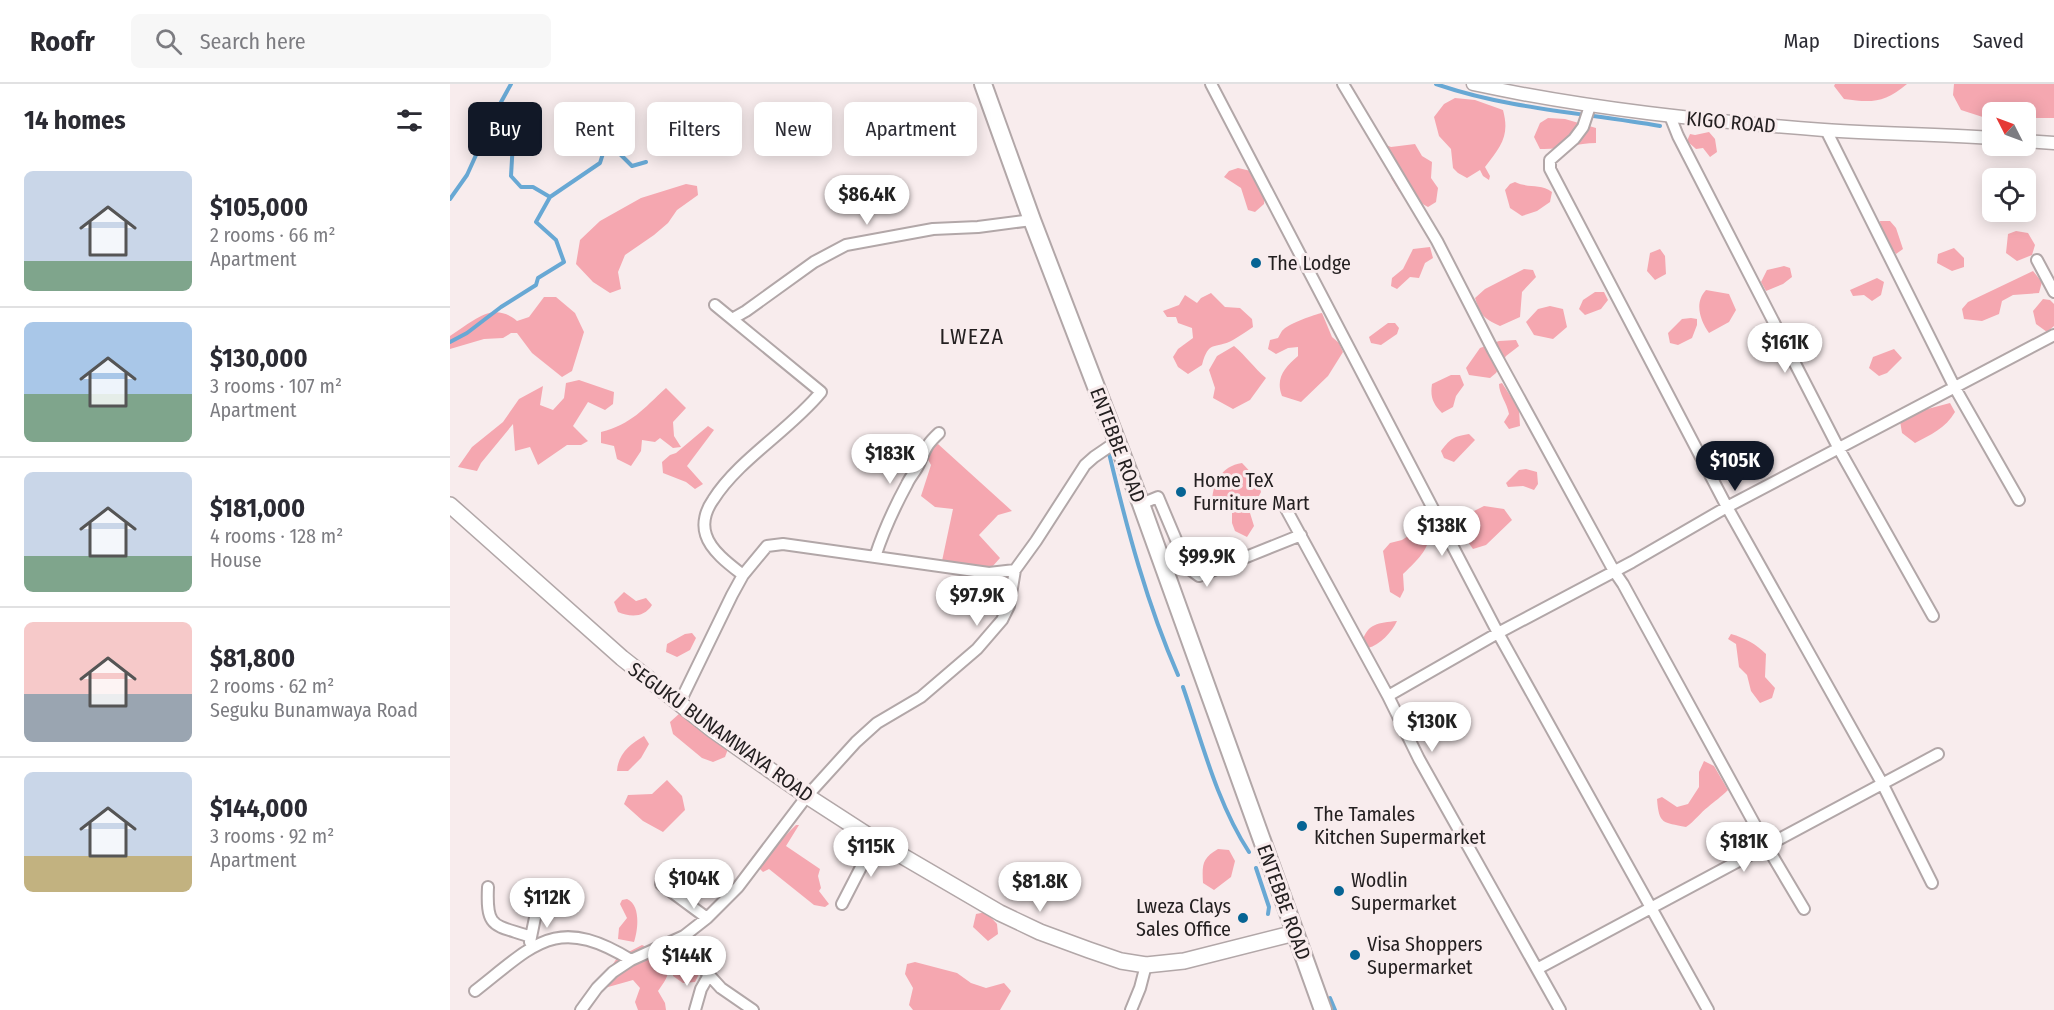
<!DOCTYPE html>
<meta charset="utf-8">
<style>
:root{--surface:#fff;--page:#f7f7f7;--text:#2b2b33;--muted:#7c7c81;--line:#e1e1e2;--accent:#111827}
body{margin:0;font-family:"Fira Sans Condensed",sans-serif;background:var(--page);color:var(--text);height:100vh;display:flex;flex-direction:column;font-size:22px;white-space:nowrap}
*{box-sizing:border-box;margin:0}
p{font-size:20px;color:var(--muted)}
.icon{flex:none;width:33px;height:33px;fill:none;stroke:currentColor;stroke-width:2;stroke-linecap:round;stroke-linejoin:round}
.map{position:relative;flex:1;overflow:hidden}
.drawer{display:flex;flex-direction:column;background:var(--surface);width:450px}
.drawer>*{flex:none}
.hud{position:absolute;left:18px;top:18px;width:570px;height:54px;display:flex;gap:12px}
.needle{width:39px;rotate:312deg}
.tools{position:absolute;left:1532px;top:18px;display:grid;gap:12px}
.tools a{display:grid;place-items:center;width:54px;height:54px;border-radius:9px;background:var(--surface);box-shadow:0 3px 15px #0003;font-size:30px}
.price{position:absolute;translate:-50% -51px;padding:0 14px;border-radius:21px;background:#fff;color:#222;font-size:20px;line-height:39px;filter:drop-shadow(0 2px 3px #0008)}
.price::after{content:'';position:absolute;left:50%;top:36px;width:18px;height:14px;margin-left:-9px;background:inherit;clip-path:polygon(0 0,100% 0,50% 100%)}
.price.on{background:var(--accent);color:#fff}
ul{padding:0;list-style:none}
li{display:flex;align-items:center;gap:18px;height:150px;padding:0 24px}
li+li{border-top:2px solid var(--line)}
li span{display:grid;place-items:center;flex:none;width:168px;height:120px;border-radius:9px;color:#555}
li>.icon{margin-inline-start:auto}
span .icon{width:72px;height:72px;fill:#fffc;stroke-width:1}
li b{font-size:26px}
h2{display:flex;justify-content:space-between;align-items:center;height:72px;padding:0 24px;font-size:26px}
.pill{padding:0 21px;border-radius:9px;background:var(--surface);box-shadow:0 3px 15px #0003;font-size:21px;line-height:54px}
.pill.on{background:var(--accent);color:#fff}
header{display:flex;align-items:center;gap:36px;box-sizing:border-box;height:84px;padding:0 30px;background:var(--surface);border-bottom:2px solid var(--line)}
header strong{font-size:28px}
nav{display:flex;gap:33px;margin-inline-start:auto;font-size:21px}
.search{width:420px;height:54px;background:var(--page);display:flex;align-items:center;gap:15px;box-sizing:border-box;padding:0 21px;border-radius:9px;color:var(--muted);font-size:22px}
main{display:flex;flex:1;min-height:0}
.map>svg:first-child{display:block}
.forest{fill:#f5a7b0}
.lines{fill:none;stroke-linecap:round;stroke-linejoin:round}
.stream{stroke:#68a8d4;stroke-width:4}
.minor-casing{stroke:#b2a7a8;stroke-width:14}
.tertiary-casing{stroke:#b2a7a8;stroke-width:15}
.secondary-casing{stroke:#b2a7a8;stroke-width:18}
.primary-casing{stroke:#b2a7a8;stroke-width:20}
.minor{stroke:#fff;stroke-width:10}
.tertiary{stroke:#fff;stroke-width:12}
.secondary{stroke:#fff;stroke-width:15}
.primary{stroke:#fff;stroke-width:16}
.poi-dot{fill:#066494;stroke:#f8eced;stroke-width:2}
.labels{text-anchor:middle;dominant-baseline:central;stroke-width:6;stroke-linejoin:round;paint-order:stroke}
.street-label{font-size:20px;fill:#242021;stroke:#f8eced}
.poi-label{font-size:20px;fill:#242021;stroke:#f8eced;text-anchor:start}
.quarter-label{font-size:22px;letter-spacing:1.5px;fill:#242021;stroke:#f8eced}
</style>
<header>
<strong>Roofr</strong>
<div class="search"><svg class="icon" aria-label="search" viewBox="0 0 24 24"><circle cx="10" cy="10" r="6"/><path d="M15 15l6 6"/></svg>Search here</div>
<nav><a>Map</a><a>Directions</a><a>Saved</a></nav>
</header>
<main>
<section class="drawer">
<h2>14 homes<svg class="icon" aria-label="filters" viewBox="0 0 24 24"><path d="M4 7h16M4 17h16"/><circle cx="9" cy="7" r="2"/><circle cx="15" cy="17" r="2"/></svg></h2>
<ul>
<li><span style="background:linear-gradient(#c9d6e8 75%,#7fa58c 0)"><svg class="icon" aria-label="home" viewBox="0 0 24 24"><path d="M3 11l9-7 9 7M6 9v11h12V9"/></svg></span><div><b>$105,000</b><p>2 rooms · 66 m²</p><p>Apartment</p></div></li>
<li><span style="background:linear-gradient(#a9c7e8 60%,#7fa58c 0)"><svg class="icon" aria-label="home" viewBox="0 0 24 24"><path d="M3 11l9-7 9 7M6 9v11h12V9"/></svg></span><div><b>$130,000</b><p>3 rooms · 107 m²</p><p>Apartment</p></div></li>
<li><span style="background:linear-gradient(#c9d6e8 70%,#7fa58c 0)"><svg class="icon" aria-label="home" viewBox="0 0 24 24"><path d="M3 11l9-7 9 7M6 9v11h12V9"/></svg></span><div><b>$181,000</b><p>4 rooms · 128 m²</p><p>House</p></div></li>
<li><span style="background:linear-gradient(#f6c9c9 60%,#9aa5b1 0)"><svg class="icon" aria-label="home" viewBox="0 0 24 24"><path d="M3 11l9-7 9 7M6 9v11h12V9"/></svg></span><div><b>$81,800</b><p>2 rooms · 62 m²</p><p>Seguku Bunamwaya Road</p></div></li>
<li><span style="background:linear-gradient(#c9d6e8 70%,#c2b280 0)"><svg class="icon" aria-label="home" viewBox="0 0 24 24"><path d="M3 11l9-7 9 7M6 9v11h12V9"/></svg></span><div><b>$144,000</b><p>3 rooms · 92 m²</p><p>Apartment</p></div></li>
</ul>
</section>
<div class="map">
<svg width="1604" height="926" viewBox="0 0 1604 926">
<rect width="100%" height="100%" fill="#f8eced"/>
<path class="forest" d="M1385,0H1457C1434,19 1422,19 1394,15L1384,2Z
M1504,0H1604V34H1575V28H1542V36L1511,26L1503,11Z
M1005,14L1025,16L1053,26C1060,52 1051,62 1035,83L1040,92L1039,96L1033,92L1030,86L1017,94L1008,89L1003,84L1001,65L989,52L984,33L994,20Z
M1098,34L1115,35L1146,44V59C1127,59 1109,66 1090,65L1084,53L1090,39Z
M1259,48L1265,55L1267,68L1260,73L1253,64L1246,65L1237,57L1240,50L1245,51Z
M965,60L972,72L982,78L981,94L988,104L986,118L978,123L949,107L941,94L946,76L933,79L928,71L936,61L941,63Z
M788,84L801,87L815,111L814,120L805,128L798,126L791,104L774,93L779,87Z
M1065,98C1080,105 1090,99 1102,108L1100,118L1087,127L1072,132L1060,124L1055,106L1060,100Z
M236,100L247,102L248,111L227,126L218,139L204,151L175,171L168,188L171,205L160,209L143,198L126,180L130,156L150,137L191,114Z
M1430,137H1440L1446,144L1453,165L1446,170L1431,147Z
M1566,147L1578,149L1585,161L1582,171L1567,177L1556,169L1558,150Z
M980,163L983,174L975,179L969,194L960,193L947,205L941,202L942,194L953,185L963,165Z
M1504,164L1514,174V183L1502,187L1487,179L1488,170Z
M1210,165L1215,172L1216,190L1205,196L1197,187L1200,169Z
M1334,182L1340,184L1342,193L1333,200L1316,207L1311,198L1317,186Z
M1074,185L1083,186L1086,193L1072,208L1070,233L1050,242C1033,234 1031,232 1025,214L1035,205Z
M1583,187L1592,198L1589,209L1563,211L1552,217L1549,230L1532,237L1514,235L1512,225L1518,218Z
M1427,194L1434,198L1431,211L1422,217L1414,211L1403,212L1400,206Z
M1256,206L1279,210L1286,226L1279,238L1259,249C1250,236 1244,219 1256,206Z
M1145,208H1154L1158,216L1151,225L1135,231L1129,225L1133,216Z
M761,209L775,223L790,224L802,235L803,243C797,247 790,252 783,256C764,266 759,255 752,281L738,290L728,283L723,273L728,265L743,254L742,244L728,239L726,233H717L713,227L729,221L735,211L747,219L751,214Z
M94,213H106L125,229L134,248L122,287L112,293L82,269L67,249H61L53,254L34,255L0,265V252C23,238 42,216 67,237L79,233Z
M1593,215L1600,216L1604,220V242L1597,248L1586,240L1583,227Z
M1100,222L1113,225L1117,243L1103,255L1084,251L1076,238L1088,225Z
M872,229L882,253L889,259L893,268L878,292L851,318L832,312C825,294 835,283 848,272V263L838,264L826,270L818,265L820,256L828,254C830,251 831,247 834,245C839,240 865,230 872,229Z
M1241,234L1247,235V241L1242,254L1228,261L1220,259L1218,249L1232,235Z
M938,239H945L949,244L947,250L931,261L921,259L919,253Z
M1066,256L1069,262L1056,272L1046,289L1040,294L1019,291L1016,284L1030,264L1049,257Z
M784,262C796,272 804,284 816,294L800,316L783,325L763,314L765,304L759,286L767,272Z
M1444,265L1452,274L1437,289L1429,292L1419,284L1423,273Z
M1001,291H1010L1014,301L1006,312L1003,323L992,329C983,320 980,313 982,300Z
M129,296L164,308L163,320L155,326L138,318L123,342L138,357L131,361H117L88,381L80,363L65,367L63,340L31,379L27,387L8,383L22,363L53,338L69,315L93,302L90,321L103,326L114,314L116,299Z
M1052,299L1069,325L1070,342L1059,345L1054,338L1059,330C1057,319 1049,310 1049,300Z
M216,304L236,324L223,338L224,352L231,363L223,364L210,354L205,358L192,356L191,367L181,382L167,375L164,362L151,359V348C182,340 193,325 216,304Z
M1500,319L1505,328C1496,344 1480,351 1465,359L1452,349L1450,337L1470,327Z
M258,342L264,346L237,382L253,400L245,405L236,398L213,389L212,378L220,371L226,369Z
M1019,350L1025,356L1004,378L994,374L991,367C1002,353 1003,353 1019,350Z
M488,360L562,427L548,431L529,451L550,474L542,483L492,477L503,425L485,423L471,412L481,381L476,372L482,363Z
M792,379L807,395L811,408L800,429L804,442L797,453L785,447L782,439V429L762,420C762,400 771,382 792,379Z
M1076,385L1087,388L1088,400L1084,406L1073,402L1058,403L1056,399L1069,386Z
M1034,422L1054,425L1062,436L1036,461L1023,465L1016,455L1022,428Z
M975,441C987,460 966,477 953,490L954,506L950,514L940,508L933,467L940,459L952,456Z
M174,508L186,517L196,514L202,521C194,534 180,533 168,528L164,518Z
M947,537C942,548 930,561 918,564L912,558C918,539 928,539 947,537Z
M242,549L246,554L240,566L227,573L216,568L217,560L235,550Z
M1281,550C1295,554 1306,560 1316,570L1315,593L1325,604L1322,614L1310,619L1301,607L1297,591L1289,583L1286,560L1278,555Z
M230,629L278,665L275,673L263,678L252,674L223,650L220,638Z
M194,652L199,660L191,674L178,687H167C168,670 180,660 194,652Z
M1254,677L1264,682L1278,706C1271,713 1265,717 1258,723C1250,729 1245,737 1236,743C1213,738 1209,741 1207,715L1212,713L1227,723L1238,720L1249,703V688Z
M217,696L232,712L235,726L213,748L193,737L174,720L178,711L202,710Z
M346,741H349L336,762L370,785L368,792L371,804L369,807L379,820L375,823L364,821L319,785L313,788L308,783C314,778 314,771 320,766C329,758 337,750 346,741Z
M768,765L779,766L785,777L781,793L764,806L753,799C752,781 752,774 768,765Z
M177,815C191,821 188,846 184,858L168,855L169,844L177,834L170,820L172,816Z
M536,828L547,840L548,850L538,857L523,843L526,830Z
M192,861L216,872C222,888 217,894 208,907L215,919L216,926H188L185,918L190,904L183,896L151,905L149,894L157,889L167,874Z
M232,876L247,880L250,888L245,898L233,899L223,892V882Z
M465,878L507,889L521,899L536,904L554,899L561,907L550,926H463L459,921L463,904L455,890L457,880Z"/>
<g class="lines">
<path class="stream" d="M986,0C1058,25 1136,29 1210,42
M100,113L150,79L155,63L162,62L182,82L196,78
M0,115L17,91L45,29
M0,258L17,249L51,223L86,201L88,194L114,178L106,156L86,138L100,113L83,103H71L61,92L63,58L45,29L61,0
M659,369C677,445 697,520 728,591
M733,603C752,658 767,719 799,768
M806,784L819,823L818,830
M880,914L885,926"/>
<defs>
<path id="minor" d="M761,0L1048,549L1258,926
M893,0L987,157L1043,266L1164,487L1173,500L1316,761L1354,825
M1140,22L1133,43L1124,55L1100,76V85L1277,423L1432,699L1482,799
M1220,32L1228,52L1389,365L1483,532
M1376,46L1505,304L1569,416
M1587,176L1604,208
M265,221L371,308C340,346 289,375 263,416C256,426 252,439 256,451C261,467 280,481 293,491
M282,235L296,227L364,178L396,161L483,145L528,143L582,136
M691,420L708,413L738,484L749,492L851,451
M835,423L938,612L969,675L1110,926
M425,473C433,448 444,424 457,400C460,393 466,387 469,380C476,365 475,362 489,349
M938,612L1048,549L1182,478L1277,423L1604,251
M230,618L282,511L293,491L317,462L333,460L539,489L565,486
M211,800L257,834
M38,803C36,846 44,840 81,853
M392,820L425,756
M227,856L271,904L303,926
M80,858L88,819
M1087,885L1488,670
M25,907C85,860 106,830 181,876
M131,926L147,904L163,888L181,876L234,852L257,834L288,803L357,712L406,658L427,639L471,613L527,565L552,536L559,522L565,486L586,457L635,381L644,373L666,358
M245,926L251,905L259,891
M681,926L690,904L696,881"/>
<path id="tertiary" d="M1023,0C1139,25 1256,37 1374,46C1430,50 1486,50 1542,54
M1575,57L1604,59"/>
<path id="secondary" d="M0,421L172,574L263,646L357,712L425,756L550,829L590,848L639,866L671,877L696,881L734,877L845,849"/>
<path id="primary" d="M533,0L582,136L691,420L873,926"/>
</defs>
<use href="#minor" class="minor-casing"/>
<use href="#tertiary" class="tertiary-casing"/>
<use href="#secondary" class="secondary-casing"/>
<use href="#primary" class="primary-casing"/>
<use href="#minor" class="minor"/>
<use href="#tertiary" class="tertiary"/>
<use href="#secondary" class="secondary"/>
<use href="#primary" class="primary"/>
</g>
<g class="poi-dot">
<circle cx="806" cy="179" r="6"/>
<circle cx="731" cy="408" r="6"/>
<circle cx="852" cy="742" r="6"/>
<circle cx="889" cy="807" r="6"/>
<circle cx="793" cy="834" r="6"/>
<circle cx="905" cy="871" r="6"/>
</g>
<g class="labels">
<g class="street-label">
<text transform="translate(1281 38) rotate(5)">KIGO ROAD</text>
<text transform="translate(668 361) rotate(69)">ENTEBBE ROAD</text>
<text transform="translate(271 648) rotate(36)">SEGUKU BUNAMWAYA ROAD</text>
<text transform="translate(834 818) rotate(70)">ENTEBBE ROAD</text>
</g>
<g class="poi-label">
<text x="818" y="179">The Lodge</text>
<text x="743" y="396">Home TeX<tspan x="743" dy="23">Furniture Mart</tspan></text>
<text x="864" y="730">The Tamales<tspan x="864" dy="23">Kitchen Supermarket</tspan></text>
<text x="901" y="796">Wodlin<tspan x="901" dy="23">Supermarket</tspan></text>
<text x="781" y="822" text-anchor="end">Lweza Clays<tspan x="781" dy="23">Sales Office</tspan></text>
<text x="917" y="860">Visa Shoppers<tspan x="917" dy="23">Supermarket</tspan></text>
</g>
<g class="quarter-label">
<text x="522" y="252">LWEZA</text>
</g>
</g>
</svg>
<div class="tools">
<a><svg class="needle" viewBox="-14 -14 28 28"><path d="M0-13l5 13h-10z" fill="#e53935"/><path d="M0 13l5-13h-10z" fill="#7c7c81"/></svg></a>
<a><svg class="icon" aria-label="locate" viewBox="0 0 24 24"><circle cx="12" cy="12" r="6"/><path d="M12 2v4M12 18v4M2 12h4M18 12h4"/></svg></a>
</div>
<b class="price" style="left:417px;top:142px">$86.4K</b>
<b class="price" style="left:1335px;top:290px">$161K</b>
<b class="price" style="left:440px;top:401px">$183K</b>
<b class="price on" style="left:1285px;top:408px">$105K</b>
<b class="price" style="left:992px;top:473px">$138K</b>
<b class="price" style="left:757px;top:504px">$99.9K</b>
<b class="price" style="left:527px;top:543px">$97.9K</b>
<b class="price" style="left:982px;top:669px">$130K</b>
<b class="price" style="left:1294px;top:789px">$181K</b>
<b class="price" style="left:421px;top:794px">$115K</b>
<b class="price" style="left:244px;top:826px">$104K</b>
<b class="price" style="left:590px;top:829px">$81.8K</b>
<b class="price" style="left:97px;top:845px">$112K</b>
<b class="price" style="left:237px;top:903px">$144K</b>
<div class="hud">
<a class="pill on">Buy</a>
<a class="pill">Rent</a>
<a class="pill">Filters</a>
<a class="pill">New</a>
<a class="pill">Apartment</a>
</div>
</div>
</main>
